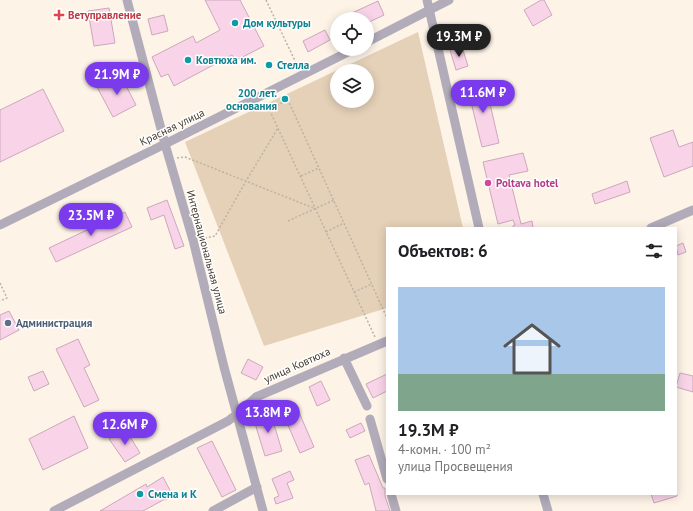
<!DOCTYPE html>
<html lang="ru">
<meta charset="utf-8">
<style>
:root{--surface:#fff;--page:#f6f6f6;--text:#202124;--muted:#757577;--accent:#7c3aed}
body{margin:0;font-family:"PT Sans",sans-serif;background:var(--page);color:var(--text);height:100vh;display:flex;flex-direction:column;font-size:15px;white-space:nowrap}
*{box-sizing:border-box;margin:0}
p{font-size:13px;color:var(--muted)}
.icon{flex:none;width:22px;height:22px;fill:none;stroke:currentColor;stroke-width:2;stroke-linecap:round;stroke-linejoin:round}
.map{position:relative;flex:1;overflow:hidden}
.sheet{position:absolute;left:386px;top:227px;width:291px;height:268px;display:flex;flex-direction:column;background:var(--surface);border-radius:0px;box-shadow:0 2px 10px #0003}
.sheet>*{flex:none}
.controls{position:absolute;left:330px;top:12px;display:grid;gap:8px}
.controls a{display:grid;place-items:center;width:44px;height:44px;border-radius:50%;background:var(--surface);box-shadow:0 2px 10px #0003;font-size:20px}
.price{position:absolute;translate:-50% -34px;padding:0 9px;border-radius:14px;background:var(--accent);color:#fff;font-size:13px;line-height:26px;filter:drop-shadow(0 1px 2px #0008)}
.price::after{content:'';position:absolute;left:50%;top:24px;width:12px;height:9px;margin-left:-6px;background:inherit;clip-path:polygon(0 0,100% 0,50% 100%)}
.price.current{background:#222;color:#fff}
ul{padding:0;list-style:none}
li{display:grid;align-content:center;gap:8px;height:212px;padding:0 12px}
li span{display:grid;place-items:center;height:124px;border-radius:0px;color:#555}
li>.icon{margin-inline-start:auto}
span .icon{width:72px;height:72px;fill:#fffc;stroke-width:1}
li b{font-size:17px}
h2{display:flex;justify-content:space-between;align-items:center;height:48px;padding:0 12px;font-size:17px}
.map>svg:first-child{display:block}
.green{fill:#e5d1b8;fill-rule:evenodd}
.building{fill:#f9d4e8;stroke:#cba8bb}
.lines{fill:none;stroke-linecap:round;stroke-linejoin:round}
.path{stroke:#bcb2a6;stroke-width:1.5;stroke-dasharray:2 2;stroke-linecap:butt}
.minor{stroke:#b1abba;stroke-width:9}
.health-dot{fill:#e0444e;stroke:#fff;stroke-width:1.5}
.culture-dot{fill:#0f9aa8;stroke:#fff;stroke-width:1.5}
.hotel-dot{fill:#d1479c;stroke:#fff;stroke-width:1.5}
.service-dot{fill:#5c6f8a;stroke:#fff;stroke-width:1.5}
.labels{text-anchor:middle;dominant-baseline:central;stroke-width:3;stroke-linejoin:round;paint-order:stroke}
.health-label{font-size:11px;font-weight:bold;fill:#be3a42;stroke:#fff;text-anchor:start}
.culture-label{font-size:11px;font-weight:bold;fill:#0d838f;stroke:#fff;text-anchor:start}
.street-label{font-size:11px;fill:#453b2f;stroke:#fff}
.hotel-label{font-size:11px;font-weight:bold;fill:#b23c85;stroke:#fff;text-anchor:start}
.service-label{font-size:11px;font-weight:bold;fill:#4e5e75;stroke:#fff;text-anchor:start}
</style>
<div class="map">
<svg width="693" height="511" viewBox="0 0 693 511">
<rect width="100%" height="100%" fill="#fdf3e7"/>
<path class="green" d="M418,32L463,228H387V308L264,346L185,142ZM337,71H367V101H337Z"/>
<path class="building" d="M205,0H240L264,46L235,61L232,55L174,86L168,74L161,77L152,57L193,36L196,43L220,30Z
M541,0H544L552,15L533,26L524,10Z
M378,1L384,15L367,23V19H355L352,13Z
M109,8L115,43L94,46L88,11Z
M164,15L168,31L152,35L148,19Z
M325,30L330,40L308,52L303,41Z
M462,47L468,66L456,70L450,50Z
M120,74L136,105L113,117L97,87Z
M485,82L499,143L482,147L467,86Z
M43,89L64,131L0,162V110Z
M673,130L679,147L693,142V166L664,177L650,138Z
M523,153L528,171L509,175L521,224L532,221L533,228H513V226L515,225L513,220L498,224L483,162Z
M627,181L630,192L595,204L592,194Z
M167,200L184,246L175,249L164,215L151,220L147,208Z
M125,212L132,227L56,262L49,248Z
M683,243L686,252L678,255L676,246Z
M9,311L19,330L0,340V315Z
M78,339L90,365L84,368L99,400L84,407L56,349Z
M248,359L263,367L256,380L241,373Z
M43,371L49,384L34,391L28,377Z
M680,373L693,376V392L676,387Z
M387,374V391L373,398L366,384Z
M321,381L330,400L317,406L309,387Z
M295,403L314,447L300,453L281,409Z
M270,411L282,451L265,456L253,417Z
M74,416L88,448L43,470L29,439Z
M361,423L365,431L350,438L346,430Z
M126,430L140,453L125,462L109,439Z
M212,441L236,490L222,497L197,448Z
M369,455L383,488H385V496L390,511H376L369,483L365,485L355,460Z
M290,471L294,480L287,483L293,498L276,504L274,498L279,496L272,479Z
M163,477L173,496L165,500V499L143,511H100L146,484L147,487Z
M651,494H677V496L654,503Z"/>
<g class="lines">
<path class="path" d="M266,0L298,67
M177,158L185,157L316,209
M301,176L319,168
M288,221L334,200
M326,232L344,223
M201,239L215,236L246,181L278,128
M0,283L7,298L0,301
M354,292L372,284
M375,337L269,109L288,100L387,318"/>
<path class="minor" d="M127,0L165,144L193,240L224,367L263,511
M427,0L479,228
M367,42L449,0
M0,225L165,144L354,49
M651,228L693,210
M344,358L367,406
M370,419L387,479
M391,494L396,511
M543,494L548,511
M54,511L228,421L237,414L256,397L387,341
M213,511L257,487"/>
</g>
<path class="health-dot" d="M57 9h4v4h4v4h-4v4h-4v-4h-4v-4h4z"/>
<g class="culture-dot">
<circle cx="235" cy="23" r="4"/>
<circle cx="188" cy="60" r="4"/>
<circle cx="269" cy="65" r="4"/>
<circle cx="285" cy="99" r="4"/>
<circle cx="140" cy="494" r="4"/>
</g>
<circle class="hotel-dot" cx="488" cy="183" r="4"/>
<circle class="service-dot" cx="8" cy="323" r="4"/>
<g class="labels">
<g class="health-label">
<text x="68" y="15">Ветуправление</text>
</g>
<g class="culture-label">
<text x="243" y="23">Дом культуры</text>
<text x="196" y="60">Ковтюха им.</text>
<text x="277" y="65">Стелла</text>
<text x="277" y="93" text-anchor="end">200 лет.<tspan x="277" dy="13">основания</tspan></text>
<text x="148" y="494">Смена и К</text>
</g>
<g class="street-label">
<text transform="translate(172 127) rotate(-26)">Красная улица</text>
<text transform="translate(207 252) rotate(75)">Интернациональная улица</text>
<text transform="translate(297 365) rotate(-24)">улица Ковтюха</text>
</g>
<g class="hotel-label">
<text x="496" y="183">Poltava hotel</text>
</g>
<g class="service-label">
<text x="16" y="323">Администрация</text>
</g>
</g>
</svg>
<div class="controls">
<a><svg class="icon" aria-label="locate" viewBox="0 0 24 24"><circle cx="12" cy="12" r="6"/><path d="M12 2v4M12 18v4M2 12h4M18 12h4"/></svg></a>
<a><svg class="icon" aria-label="layers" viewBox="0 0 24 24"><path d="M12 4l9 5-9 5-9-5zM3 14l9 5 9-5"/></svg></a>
</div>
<b class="price current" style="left:459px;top:58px">19.3M ₽</b>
<b class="price" style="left:117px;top:96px">21.9M ₽</b>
<b class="price" style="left:483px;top:114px">11.6M ₽</b>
<b class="price" style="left:91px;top:237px">23.5M ₽</b>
<b class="price" style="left:268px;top:434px">13.8M ₽</b>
<b class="price" style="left:125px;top:446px">12.6M ₽</b>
<section class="sheet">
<h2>Объектов: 6<svg class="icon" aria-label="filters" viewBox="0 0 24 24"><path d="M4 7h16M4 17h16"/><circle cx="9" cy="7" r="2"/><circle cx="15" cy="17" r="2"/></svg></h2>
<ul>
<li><span style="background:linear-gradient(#a9c7e8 70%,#7fa58c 0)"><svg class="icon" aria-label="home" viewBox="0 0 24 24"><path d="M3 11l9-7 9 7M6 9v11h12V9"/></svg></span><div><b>19.3M ₽</b><p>4-комн. · 100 m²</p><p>улица Просвещения</p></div></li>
</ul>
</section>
</div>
